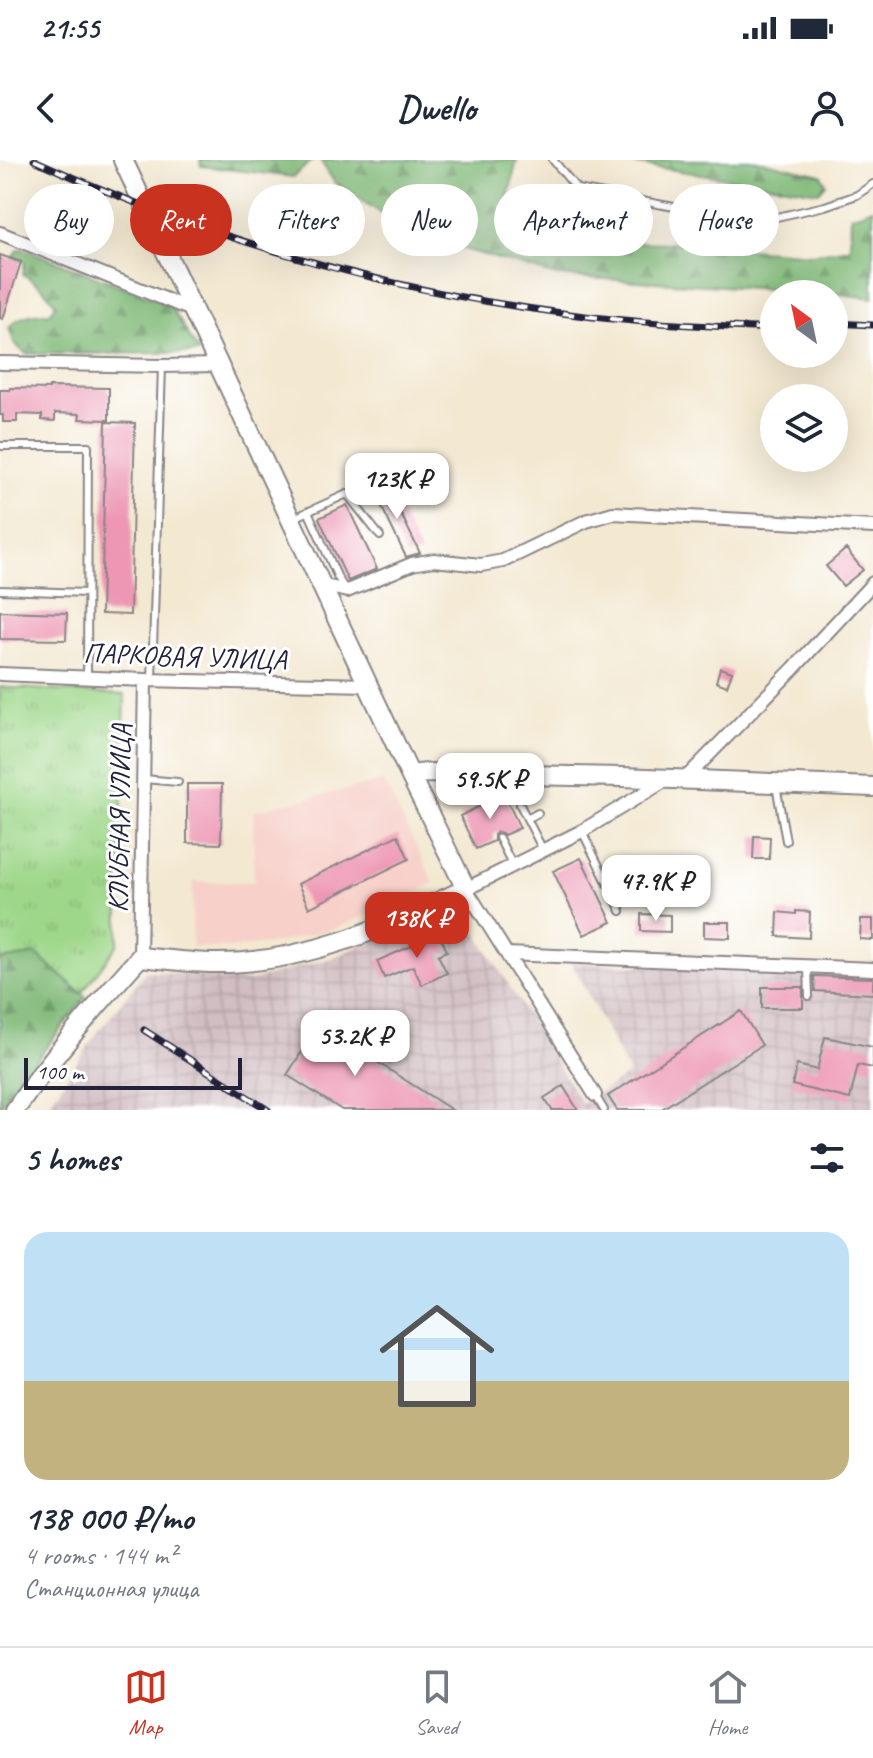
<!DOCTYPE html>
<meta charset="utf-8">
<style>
:root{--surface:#fff;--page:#f6f6f7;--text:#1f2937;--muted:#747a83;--line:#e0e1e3;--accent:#c8321e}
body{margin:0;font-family:Caveat,sans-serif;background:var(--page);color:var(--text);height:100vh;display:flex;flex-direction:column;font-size:30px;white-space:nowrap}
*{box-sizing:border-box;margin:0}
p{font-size:26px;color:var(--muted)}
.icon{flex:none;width:44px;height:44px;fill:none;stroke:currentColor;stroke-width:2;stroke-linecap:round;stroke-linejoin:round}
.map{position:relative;height:950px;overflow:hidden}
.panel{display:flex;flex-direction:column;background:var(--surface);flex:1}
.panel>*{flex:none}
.banner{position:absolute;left:24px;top:24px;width:826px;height:72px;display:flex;gap:16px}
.needle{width:52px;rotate:327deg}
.tools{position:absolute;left:760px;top:120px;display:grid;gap:16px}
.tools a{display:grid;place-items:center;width:88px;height:88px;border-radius:50%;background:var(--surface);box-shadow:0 8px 32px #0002;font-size:40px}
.scale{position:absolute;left:24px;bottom:20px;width:218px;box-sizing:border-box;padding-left:8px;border:4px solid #22223b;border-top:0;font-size:22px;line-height:28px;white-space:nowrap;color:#22223b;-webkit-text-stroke:6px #fff;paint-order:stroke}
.price{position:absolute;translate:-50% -68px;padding:0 18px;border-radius:16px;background:#fff;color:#222;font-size:26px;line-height:52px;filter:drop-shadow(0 2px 4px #0008)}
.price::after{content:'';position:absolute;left:50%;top:48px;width:24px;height:18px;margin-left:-12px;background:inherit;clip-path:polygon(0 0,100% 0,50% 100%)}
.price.selected{background:var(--accent);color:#fff}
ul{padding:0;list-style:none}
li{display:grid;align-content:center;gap:16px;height:424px;padding:0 24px}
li+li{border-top:2px solid var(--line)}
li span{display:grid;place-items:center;height:248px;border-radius:24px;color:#555}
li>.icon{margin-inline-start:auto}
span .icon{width:144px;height:144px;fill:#fffc;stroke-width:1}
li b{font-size:34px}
h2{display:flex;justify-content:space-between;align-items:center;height:96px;padding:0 24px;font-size:34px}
.chip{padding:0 28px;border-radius:36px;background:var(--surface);box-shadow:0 8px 32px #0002;font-size:28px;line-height:72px}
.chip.selected{background:var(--accent);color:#fff}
.status{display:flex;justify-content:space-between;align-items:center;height:56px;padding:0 40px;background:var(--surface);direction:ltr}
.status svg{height:22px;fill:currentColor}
header{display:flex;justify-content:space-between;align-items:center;height:104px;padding:0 24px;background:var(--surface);font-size:36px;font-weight:700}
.menu{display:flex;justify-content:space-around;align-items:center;height:112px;border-top:2px solid var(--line);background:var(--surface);font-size:22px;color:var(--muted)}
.menu a{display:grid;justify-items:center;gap:4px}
.menu .selected{color:var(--accent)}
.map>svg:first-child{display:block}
.built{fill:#f7d0c9}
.industrial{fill:url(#industrial-grid)}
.grass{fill:url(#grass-tufts);stroke:#607c62;stroke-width:2}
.forest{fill:url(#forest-firs);stroke:#506d58;stroke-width:2}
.building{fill:#ed97b4}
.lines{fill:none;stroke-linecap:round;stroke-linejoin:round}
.lane-casing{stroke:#8a8586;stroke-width:10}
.street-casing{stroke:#8a8586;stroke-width:16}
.secondary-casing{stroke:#8a8586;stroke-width:22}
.lane{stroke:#fff;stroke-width:6}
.street{stroke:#fff;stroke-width:12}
.secondary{stroke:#fff;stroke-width:18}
.rail-casing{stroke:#22223b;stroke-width:7}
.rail{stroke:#fff;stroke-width:4;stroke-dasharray:12;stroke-linecap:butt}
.labels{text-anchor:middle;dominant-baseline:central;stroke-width:6;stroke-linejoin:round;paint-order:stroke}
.street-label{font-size:28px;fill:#22223b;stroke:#fff}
</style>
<div class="status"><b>21:55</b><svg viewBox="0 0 49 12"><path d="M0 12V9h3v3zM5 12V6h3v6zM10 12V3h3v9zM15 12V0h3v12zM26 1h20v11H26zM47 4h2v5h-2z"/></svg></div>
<header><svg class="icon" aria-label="back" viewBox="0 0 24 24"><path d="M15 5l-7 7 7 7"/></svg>Dwello<svg class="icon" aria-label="person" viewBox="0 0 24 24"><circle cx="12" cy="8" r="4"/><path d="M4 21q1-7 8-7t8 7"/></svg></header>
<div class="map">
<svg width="873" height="950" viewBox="0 0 873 950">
<defs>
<pattern id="industrial-grid" width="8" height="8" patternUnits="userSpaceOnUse" patternTransform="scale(2)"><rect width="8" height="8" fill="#d2bec1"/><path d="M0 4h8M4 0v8" fill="none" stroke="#b4a3a7"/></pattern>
<pattern id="grass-tufts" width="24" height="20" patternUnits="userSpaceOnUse" patternTransform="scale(2)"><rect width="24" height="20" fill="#9ed789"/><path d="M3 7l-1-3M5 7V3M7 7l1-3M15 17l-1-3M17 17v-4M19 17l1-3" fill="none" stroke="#88b877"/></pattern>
<pattern id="forest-firs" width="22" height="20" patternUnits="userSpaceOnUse" patternTransform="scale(2)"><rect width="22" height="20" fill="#7eb875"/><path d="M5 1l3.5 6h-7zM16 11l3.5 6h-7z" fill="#679561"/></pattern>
</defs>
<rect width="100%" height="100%" fill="#fff"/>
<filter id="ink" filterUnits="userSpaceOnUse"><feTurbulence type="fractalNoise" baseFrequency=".0125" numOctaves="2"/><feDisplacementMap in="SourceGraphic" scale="16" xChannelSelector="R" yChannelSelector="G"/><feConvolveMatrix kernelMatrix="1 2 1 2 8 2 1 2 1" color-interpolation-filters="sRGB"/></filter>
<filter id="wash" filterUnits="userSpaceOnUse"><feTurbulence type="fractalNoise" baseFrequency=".006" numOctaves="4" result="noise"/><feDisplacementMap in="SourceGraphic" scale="32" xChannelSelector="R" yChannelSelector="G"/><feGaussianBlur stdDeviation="1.8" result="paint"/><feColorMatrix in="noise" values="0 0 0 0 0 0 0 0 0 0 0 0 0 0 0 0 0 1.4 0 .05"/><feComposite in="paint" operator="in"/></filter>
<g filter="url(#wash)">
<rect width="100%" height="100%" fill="#f3e8d0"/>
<path class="built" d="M384,621L434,723L384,748L336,768L277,783L234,788L192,787L193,722H254L253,651Z"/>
<path class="industrial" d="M457,741L582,944L629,914L571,802L873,817V950H45L97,873L146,811L250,821L335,797Z"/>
<path class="grass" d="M0,527L125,535L118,784L0,944Z"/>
<path class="forest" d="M200,0H313L293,17L201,6Z
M320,0H517L507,42L553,81L676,83L811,94L850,88L851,56L873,48V138L820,132L557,116L415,75L335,23Z
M607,0H756L822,15L826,24L819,32Z
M19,89L27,90L170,145L199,193L26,194L14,183L9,168C19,155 34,153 50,153L56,144L42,127L23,114L25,102L13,97Z
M36,794L86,837L0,946V800Z"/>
<g id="blocks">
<path class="building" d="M0,95L21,102L3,159L0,158Z
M49,227L109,228V260L79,259L80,254L55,253V261L42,260V255L17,254V262H3V255H0V230H10V228L49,229Z
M106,262L135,263L130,455L101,454Z
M387,325L420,393L406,397L374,331Z
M347,345L377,409L348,421L319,358Z
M846,389L863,410L843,426L826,406Z
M0,451L67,453L66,480L0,479Z
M720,508L732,512L727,526L716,522Z
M187,624H222L221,684L187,683Z
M504,634L520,668L504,675L502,673L497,672L494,675V681L476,689L460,656Z
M398,675L409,699L309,748L298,724Z
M754,676L770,677L769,699H753Z
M581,698L612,762L584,775L553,711Z
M796,751L810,752L809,778L777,776L778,752L796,754Z
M641,754L670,755V772L641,771Z
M861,759H873V780L860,779Z
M704,762H730V778L704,777Z
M439,774L447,791L438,795L447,813L422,825L413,806L384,818L377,801Z
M814,816L873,818V834L815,831Z
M762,827H803V848H762Z
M741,851L762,885L660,950H617L608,936Z
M319,865L452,950H342L287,915Z
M825,877L873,887V908L858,905L850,939L792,925L797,905L817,910Z
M563,926L578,950H552L544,938Z"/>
</g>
</g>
<g filter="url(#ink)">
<use href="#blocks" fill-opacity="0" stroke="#8a8586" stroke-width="2"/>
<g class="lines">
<defs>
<path id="lane" d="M553,0L577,29L755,62L825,46L857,35L873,24
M0,286H88L87,517
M308,351L338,418L346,431
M294,358L347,334L380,376
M0,430L87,433
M152,520L162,206
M144,619L178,622
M776,625L786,681
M520,645L543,690
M527,659L538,653
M582,671L621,751
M499,678L513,706
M808,808L809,836
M595,935L604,950"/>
<path id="street" d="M0,73L192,150
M0,203L162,206L218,205
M321,425L347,431L412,404L434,400L481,405L503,401L586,361L613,353L873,367
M0,514L145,520L368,525
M684,620L794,508L873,423
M507,794L873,809
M140,797L145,520
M595,935L466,729L582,671L666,620"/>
<path id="secondary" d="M410,615L427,613L622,617L873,627
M15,950C53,895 96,846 140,797C165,799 190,803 214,803C304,804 386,767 466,729L410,615L123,0"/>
</defs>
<use href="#lane" class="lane-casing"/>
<use href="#street" class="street-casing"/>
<use href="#secondary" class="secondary-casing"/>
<use href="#lane" class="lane"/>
<use href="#street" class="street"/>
<use href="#secondary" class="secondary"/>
<defs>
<path id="rail" d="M34,0C204,77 377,129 562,153C632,163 704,166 774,169
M834,163L873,165
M144,870L268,950"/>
</defs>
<use href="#rail" class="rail-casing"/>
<use href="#rail" class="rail"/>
</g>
</g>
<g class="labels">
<g class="street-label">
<text transform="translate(185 496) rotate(2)">ПАРКОВАЯ УЛИЦА</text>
<text transform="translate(119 658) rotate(-89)">КЛУБНАЯ УЛИЦА</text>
</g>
</g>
</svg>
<div class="tools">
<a><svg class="needle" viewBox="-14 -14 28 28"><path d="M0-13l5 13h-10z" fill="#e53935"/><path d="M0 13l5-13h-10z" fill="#747a83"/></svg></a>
<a><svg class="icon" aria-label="layers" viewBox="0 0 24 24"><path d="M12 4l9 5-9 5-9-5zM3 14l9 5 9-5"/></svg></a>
</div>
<div class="scale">100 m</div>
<b class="price" style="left:397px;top:361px">123K ₽</b>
<b class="price" style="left:490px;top:661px">59.5K ₽</b>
<b class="price" style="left:656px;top:763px">47.9K ₽</b>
<b class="price selected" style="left:417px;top:800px">138K ₽</b>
<b class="price" style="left:355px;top:918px">53.2K ₽</b>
<div class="banner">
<a class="chip">Buy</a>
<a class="chip selected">Rent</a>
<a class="chip">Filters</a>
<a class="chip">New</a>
<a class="chip">Apartment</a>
<a class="chip">House</a>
</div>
</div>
<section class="panel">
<h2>5 homes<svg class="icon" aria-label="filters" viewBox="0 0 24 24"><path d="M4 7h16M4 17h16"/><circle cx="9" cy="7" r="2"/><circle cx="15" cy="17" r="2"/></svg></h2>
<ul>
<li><span style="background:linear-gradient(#bfe0f5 60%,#c2b280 0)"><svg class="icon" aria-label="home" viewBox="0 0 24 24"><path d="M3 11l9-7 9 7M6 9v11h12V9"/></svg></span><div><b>138 000 ₽/mo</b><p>4 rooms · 144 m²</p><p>Станционная улица</p></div></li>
</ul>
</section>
<nav class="menu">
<a class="selected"><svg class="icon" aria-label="map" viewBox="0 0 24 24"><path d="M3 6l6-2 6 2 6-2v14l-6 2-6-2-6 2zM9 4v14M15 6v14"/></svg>Map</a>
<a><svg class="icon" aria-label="saved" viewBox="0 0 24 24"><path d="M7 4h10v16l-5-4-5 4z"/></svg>Saved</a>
<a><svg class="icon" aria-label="home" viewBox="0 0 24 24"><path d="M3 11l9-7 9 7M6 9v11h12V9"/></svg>Home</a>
</nav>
